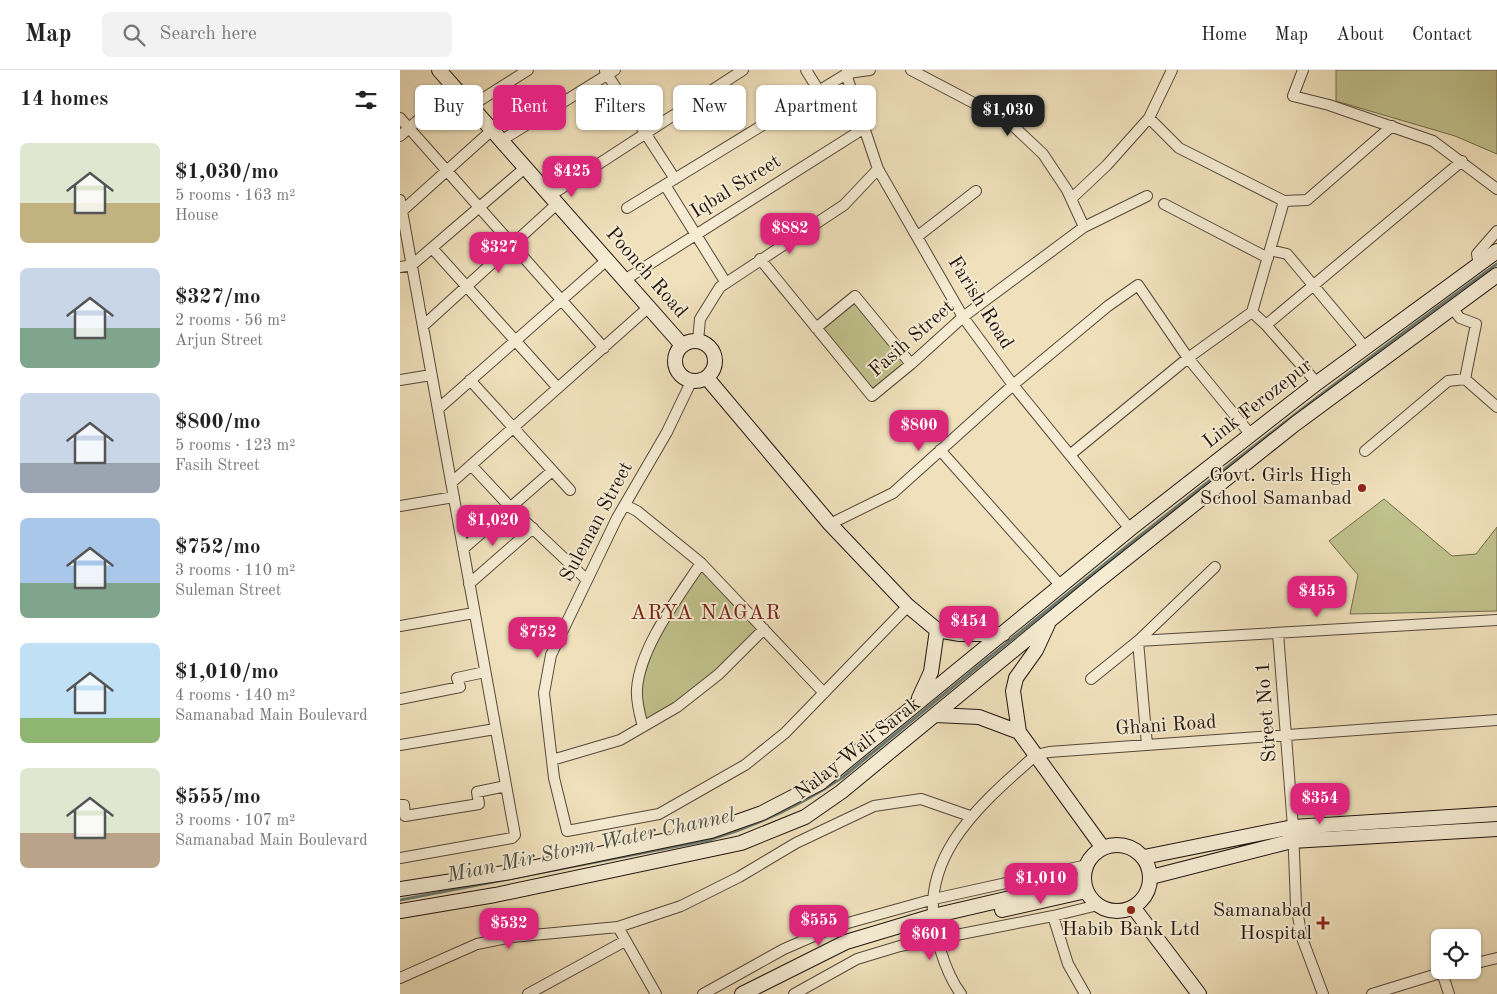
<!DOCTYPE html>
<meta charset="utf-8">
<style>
:root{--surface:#fff;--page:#f2f2f2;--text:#222;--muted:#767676;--line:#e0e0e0;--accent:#db2777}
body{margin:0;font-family:"Old Standard TT",serif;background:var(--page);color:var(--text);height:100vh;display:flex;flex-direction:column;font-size:19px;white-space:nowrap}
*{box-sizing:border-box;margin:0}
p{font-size:16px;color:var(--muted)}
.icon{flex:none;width:28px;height:28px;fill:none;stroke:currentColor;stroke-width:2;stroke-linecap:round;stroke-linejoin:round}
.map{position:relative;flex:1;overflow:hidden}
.panel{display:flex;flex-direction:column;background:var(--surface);width:400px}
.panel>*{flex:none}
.top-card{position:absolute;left:15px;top:15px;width:475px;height:45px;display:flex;gap:10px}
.tools{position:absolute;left:1031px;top:859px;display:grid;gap:10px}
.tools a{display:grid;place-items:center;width:50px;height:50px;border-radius:8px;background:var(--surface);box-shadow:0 1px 4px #0004;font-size:25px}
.price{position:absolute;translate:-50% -42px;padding:0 11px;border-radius:10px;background:var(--accent);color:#fff;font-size:16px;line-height:32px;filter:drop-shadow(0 1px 2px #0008)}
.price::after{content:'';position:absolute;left:50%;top:30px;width:15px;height:11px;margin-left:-8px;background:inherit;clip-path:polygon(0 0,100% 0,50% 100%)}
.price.on{background:#222;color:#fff}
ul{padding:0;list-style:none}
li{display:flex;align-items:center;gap:15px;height:125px;padding:0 20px}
li span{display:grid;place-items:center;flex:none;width:140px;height:100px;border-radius:8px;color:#555}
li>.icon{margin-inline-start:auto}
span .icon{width:60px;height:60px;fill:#fffc;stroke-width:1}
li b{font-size:21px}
h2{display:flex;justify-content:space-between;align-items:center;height:60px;padding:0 20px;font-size:21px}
.chip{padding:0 18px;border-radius:8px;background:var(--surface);box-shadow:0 1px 4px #0004;font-size:18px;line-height:45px}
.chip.on{background:var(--accent);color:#fff}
header{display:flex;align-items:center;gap:30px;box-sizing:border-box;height:70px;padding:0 25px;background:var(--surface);border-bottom:1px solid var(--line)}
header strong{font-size:24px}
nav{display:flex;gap:28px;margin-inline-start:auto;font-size:18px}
.search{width:350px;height:45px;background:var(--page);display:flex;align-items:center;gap:12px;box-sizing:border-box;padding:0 18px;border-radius:8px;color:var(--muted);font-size:19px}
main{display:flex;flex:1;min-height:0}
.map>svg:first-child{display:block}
.green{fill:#c0c18c;stroke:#716b4e}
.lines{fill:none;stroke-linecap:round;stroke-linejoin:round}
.stream{stroke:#6a7a71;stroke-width:3}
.minor-casing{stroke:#56483b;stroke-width:12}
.secondary-casing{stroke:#221510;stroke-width:16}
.minor{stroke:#f5ecd3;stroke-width:10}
.secondary{stroke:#f5ecd3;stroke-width:14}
.poi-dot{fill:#8f2418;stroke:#f5ecd3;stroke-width:2}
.labels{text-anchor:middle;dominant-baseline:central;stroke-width:4;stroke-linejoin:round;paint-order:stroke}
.street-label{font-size:20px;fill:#221510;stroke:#f5ecd3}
.poi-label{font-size:20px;fill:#221510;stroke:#f5ecd3;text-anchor:end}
.neighbourhood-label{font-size:21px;letter-spacing:1px;fill:#7a1f14;stroke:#f5ecd3}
.water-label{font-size:21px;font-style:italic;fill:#4c5049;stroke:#f5ecd3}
</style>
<header>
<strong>Map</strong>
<div class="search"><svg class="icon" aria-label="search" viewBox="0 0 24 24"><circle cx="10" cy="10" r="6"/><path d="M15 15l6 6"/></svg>Search here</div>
<nav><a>Home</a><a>Map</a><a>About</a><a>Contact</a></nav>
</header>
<main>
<section class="panel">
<h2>14 homes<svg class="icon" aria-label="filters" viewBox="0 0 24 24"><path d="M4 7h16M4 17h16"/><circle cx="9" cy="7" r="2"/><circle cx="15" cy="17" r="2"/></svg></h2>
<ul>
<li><span style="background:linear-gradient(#dfe7d0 60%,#c2b280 0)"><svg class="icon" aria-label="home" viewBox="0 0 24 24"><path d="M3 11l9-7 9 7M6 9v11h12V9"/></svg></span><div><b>$1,030/mo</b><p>5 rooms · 163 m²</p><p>House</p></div></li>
<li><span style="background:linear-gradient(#c9d6e8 60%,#7fa58c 0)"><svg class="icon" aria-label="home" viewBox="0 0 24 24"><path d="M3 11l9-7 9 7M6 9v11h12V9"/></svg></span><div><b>$327/mo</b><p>2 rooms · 56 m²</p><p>Arjun Street</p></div></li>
<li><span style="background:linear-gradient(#c9d6e8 70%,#9aa5b1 0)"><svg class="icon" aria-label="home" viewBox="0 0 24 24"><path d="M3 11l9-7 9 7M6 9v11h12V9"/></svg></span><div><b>$800/mo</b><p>5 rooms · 123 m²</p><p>Fasih Street</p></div></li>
<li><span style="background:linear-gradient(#a9c7e8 65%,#7fa58c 0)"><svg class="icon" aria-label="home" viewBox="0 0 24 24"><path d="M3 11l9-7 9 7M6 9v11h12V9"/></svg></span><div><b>$752/mo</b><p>3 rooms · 110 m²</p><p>Suleman Street</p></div></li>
<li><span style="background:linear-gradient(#bfe0f5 75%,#8fb573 0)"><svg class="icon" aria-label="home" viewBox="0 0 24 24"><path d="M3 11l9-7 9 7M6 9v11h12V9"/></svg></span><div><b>$1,010/mo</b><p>4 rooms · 140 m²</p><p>Samanabad Main Boulevard</p></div></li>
<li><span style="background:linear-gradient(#dfe7d0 65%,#b9a48a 0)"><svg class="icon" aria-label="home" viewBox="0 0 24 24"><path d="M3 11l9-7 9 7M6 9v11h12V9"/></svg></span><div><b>$555/mo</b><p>3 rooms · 107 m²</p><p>Samanabad Main Boulevard</p></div></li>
</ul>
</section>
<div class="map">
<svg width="1097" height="924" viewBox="0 0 1097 924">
<rect width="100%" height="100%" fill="#f0e1bc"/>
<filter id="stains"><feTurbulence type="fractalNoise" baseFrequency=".004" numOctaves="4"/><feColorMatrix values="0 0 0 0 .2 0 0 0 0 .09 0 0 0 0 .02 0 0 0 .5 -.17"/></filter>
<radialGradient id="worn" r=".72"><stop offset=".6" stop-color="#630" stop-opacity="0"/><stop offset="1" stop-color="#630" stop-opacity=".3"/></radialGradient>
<path class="green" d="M936,0H1097V84L1055,66L936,31Z
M455,226L511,294L472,326L416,258Z
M984,429L1052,486L1076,484L1097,457V541L950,544L958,505L929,471Z
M301,491L371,560L272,639L243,656L240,619L254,575Z"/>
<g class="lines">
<path class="stream" d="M0,830L309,770C359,755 400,736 443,707C657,531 872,356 1097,194"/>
<defs>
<path id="minor" d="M406,0L419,21
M447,0L448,10L478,99L563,247L613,315L730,459
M511,0L608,51L643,84L667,120L684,157
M903,0L893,26L929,35L1033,71L1097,119
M205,1L275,109
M71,36L128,0
M0,48L204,278
M749,48L779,78L884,131L907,130L992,56
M0,66L55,18
M102,70L215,0
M265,115L326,213
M151,125L343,0
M671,129L707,95L749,48L772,0
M0,130L115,765L112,768L0,788
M764,134L868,188
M227,138L448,3L470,0
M2,141L92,60
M518,166L576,121
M32,178L158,318
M870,180L887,184L965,277
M360,189L472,326L511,294L563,247L684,157L747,126
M1079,195L1077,184L1097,161
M0,197L12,195L126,97
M226,209L466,57
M1052,238L1060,248L1076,254L1065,309
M852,242L884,131
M866,255L917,313
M23,256L158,133
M416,258L455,226L511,294
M298,271L300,249L320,217L444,135L478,99
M0,310L31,305
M70,310L170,420
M291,312L267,362L217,448L151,585L144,623L154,708L167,761L259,744L345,695L385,663L508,536
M38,339L208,189
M540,380L661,516
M965,381L1048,311L1065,309L1097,337
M671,384L788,288L852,242L866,255L1062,91
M71,395L111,438L186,509
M51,413L250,236
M225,435L237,441L301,493L424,623
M0,436L54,427
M430,454L493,423L613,315L708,236L738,215L788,288L851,365
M63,479L152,401
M69,514L133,458
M0,556L74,543
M878,563L893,757L896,835L902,868L923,924
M691,609L738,571L815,497
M0,629L60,617L57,608L85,602
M243,657C240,645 236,632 237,619C240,577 278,528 301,493
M0,675L95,659
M747,675L738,571L1097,550
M152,690L220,670L277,637L319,604L364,559
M0,735H4L5,746L79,734L77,722L106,716
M653,846L698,835
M1072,894L1097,888
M1042,902L1049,924
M0,908L77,874L112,867L218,857
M128,924L225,871
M256,924L218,857L281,836L339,807L396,773L474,736L521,729L570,746
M303,924L384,879L437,856L534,829L687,795
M394,924L457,889L500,876L653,846L668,894L685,924
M561,924C551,911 545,895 540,879C510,793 578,736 636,685L649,682L1097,650
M972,924L1050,900"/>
<path id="secondary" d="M39,0L282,275
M275 291a20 20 0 1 1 40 0a20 20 0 1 1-40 0Z
M307,308L430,454L508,536L537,560L560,564H603
M648,554L636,580L616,608L613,621L619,662L703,778
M519,628L531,602L537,560
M535,645L579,647L619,662
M684 808a33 33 0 1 1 66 0a33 33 0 1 1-66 0Z
M744,787L893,757L1097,744
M751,807L892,771L1097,759
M0,819L111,802L311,761L362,743L420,713L730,459L917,313L1097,181
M733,837L799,924
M602,840L686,821
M0,841L95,825L341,773L405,747L441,722L694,514L895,354L1097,205
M342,924L446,872L533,846L684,811"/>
</defs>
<use href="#minor" class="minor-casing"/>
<use href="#secondary" class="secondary-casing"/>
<use href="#minor" class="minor"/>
<use href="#secondary" class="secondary"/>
</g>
<g class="poi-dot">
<circle cx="962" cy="418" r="5"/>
<circle cx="731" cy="840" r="5"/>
<path d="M920.5 845.5h5v5h5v5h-5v5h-5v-5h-5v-5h5z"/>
</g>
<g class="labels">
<g class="street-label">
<text transform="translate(336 117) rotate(-32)">Iqbal Street</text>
<text transform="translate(246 203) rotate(49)">Poonch Road</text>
<text transform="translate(580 233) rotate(58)">Farish Road</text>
<text transform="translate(512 269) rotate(-41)">Fasih Street</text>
<text transform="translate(858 334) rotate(-38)">Link Ferozepur</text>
<text transform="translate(197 452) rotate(-62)">Suleman Street</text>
<text transform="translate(867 642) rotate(-94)">Street No 1</text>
<text transform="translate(766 656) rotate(-4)">Ghani Road</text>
<text transform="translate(458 679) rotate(-38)">Nalay Wali Sarak</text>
</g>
<g class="poi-label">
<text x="952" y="406">Govt. Girls High<tspan x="952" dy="23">School Samanbad</tspan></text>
<text x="912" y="841">Samanabad<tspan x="912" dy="23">Hospital</tspan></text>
<text x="731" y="860" text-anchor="middle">Habib Bank Ltd</text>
</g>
<g class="neighbourhood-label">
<text x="306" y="543">ARYA NAGAR</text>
</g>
<g class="water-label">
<text transform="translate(191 776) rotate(-12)">Mian Mir Storm Water Channel</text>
</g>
</g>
<rect width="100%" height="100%" filter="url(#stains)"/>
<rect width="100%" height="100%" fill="url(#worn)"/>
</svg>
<div class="tools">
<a><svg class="icon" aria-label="locate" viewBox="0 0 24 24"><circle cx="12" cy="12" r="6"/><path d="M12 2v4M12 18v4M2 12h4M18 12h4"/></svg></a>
</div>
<b class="price on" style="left:608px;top:67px">$1,030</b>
<b class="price" style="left:172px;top:128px">$425</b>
<b class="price" style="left:390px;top:185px">$882</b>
<b class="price" style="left:99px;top:204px">$327</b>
<b class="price" style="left:519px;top:382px">$800</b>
<b class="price" style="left:93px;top:477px">$1,020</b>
<b class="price" style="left:917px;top:548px">$455</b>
<b class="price" style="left:569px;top:578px">$454</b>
<b class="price" style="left:138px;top:589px">$752</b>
<b class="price" style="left:920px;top:755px">$354</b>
<b class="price" style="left:641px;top:835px">$1,010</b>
<b class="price" style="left:419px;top:877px">$555</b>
<b class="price" style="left:109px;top:880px">$532</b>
<b class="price" style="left:530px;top:891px">$601</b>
<div class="top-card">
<a class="chip">Buy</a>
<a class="chip on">Rent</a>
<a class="chip">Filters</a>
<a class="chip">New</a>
<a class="chip">Apartment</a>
</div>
</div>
</main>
